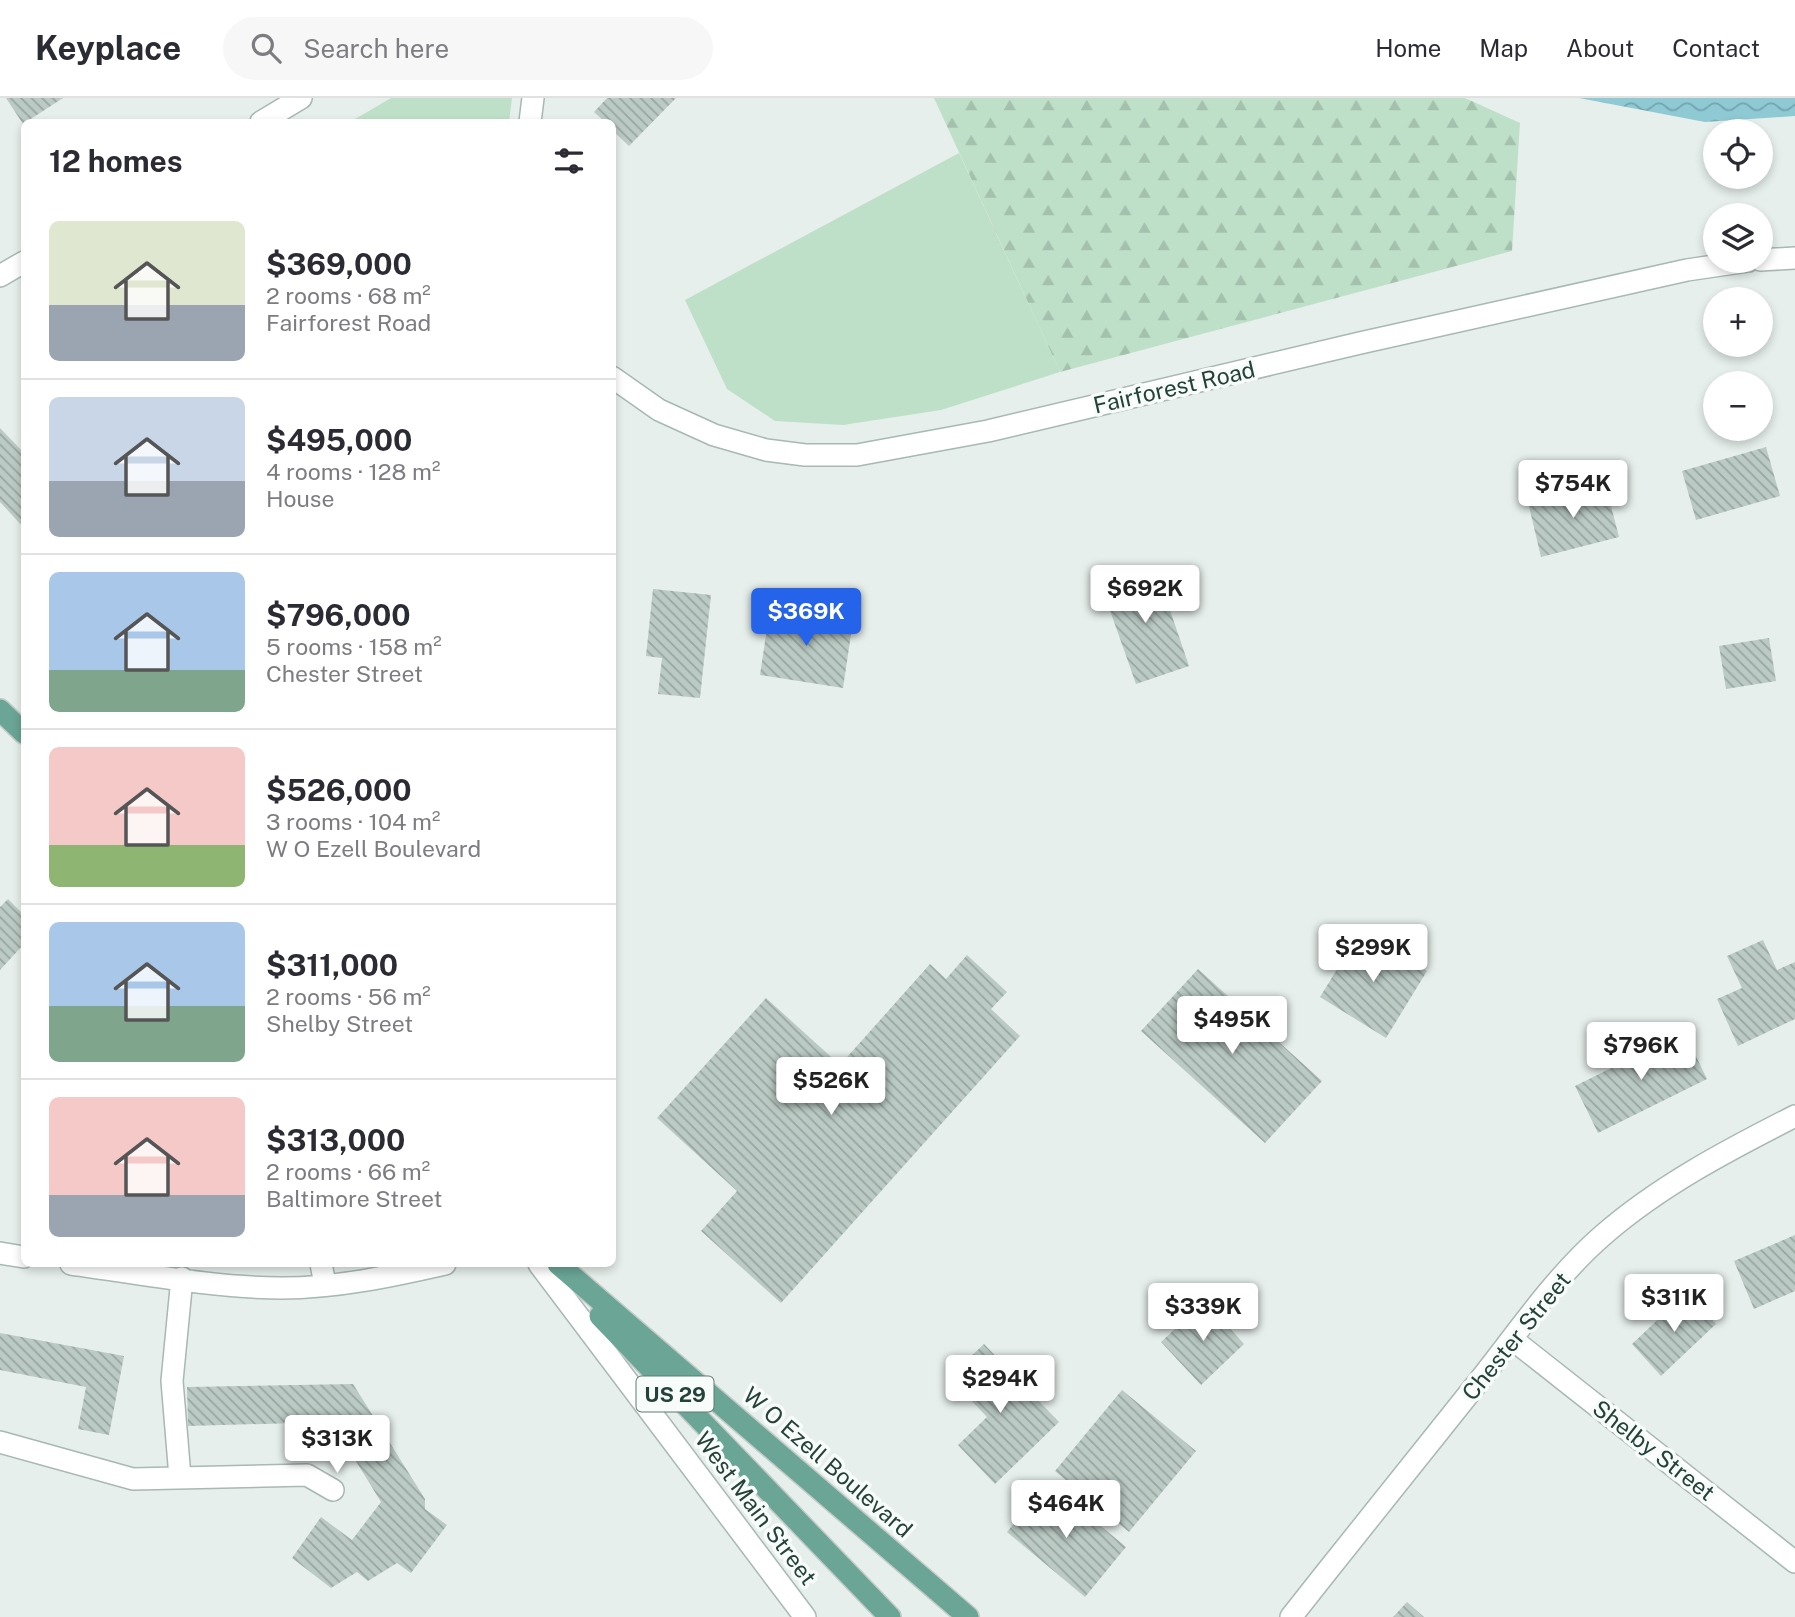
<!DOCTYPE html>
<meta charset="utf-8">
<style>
:root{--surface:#fff;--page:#f7f7f7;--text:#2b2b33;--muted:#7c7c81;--line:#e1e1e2;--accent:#2563eb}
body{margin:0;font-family:"Public Sans",sans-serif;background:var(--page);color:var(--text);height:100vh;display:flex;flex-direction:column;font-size:26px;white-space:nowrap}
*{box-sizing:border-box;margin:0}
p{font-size:23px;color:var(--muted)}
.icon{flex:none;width:38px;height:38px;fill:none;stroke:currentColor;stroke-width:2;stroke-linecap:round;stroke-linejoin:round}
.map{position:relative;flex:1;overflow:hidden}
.drawer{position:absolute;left:21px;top:21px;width:595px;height:1148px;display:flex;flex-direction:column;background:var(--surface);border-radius:10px;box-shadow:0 4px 10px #0003}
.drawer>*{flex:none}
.tools{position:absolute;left:1703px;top:21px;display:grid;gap:14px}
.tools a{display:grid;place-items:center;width:70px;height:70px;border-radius:50%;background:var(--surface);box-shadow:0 4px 10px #0003;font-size:35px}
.price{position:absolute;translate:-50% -60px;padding:0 16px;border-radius:7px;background:#fff;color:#222;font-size:23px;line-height:46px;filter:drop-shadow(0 2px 4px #0008)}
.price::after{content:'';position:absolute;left:50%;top:42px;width:21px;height:16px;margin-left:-10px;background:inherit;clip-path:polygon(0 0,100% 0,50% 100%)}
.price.current{background:var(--accent);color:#fff}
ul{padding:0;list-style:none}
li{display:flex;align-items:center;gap:21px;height:175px;padding:0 28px}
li+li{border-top:2px solid var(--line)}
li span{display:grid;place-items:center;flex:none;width:196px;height:140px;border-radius:10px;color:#555}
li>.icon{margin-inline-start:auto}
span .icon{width:84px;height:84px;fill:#fffc;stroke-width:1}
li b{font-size:30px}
h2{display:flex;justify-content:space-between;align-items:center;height:84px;padding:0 28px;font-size:30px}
header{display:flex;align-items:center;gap:42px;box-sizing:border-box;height:98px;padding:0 35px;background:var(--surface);border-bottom:2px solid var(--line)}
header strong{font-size:33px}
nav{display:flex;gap:38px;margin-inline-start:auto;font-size:24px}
.search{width:490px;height:63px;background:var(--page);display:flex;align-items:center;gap:18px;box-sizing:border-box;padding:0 24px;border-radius:38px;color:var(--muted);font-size:26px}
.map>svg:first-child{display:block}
.grass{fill:#bfe0c8}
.forest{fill:url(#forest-firs)}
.water{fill:url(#water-waves)}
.building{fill:url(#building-back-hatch)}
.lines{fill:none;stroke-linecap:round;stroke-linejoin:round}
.minor-casing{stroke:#a8b8b2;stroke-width:24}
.major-casing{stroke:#c2cac8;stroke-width:24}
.minor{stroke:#fff;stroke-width:21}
.major{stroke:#6aa596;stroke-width:21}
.labels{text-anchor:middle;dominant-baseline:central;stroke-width:7;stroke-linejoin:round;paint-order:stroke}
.shield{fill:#f7fbf9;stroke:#637a73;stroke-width:2}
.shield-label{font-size:21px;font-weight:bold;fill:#24423a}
.street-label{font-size:23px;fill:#24423a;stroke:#f7fbf9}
</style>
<header>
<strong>Keyplace</strong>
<div class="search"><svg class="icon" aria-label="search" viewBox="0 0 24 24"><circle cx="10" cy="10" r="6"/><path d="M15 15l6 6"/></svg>Search here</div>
<nav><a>Home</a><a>Map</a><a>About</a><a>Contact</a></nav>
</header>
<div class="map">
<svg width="1795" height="1519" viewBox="0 0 1795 1519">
<defs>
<pattern id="forest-firs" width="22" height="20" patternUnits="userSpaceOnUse" patternTransform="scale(1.75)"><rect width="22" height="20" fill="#bfe0c8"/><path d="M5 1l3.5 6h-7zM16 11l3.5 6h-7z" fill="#a4c1ad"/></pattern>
<pattern id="water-waves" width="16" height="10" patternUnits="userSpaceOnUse" patternTransform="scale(1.75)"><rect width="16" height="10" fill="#8ec9d4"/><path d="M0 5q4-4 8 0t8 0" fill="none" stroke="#74a5ad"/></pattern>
<pattern id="building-back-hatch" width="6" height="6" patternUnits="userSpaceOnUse" patternTransform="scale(1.75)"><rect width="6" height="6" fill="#bbcac4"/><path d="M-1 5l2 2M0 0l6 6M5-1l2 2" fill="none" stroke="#98a6a0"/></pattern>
</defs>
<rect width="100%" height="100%" fill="#e6efeb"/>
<path class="grass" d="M391,0H512L509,24H350Z
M959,55L1060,274L941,312L843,327L775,323L727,291L685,202Z"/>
<path class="forest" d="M934,0H1465L1520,25L1512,153L1060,274Z"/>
<path class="water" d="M1579,0H1795V18L1705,24Z"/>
<path class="building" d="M6,0H63L23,26Z
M607,0H676L629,48L612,32V24H605L594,14Z
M0,330L24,355V430L0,404Z
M1766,349L1780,398L1696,422L1682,373Z
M1605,385L1619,439L1541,459L1528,404Z
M1155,468L1189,568L1136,586L1101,487Z
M653,491L711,497L700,600L658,596L662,560L646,558Z
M770,510L853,523L843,590L760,577Z
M1769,540L1776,583L1726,591L1719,548Z
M8,801L24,817V846L0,872V809Z
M1361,832L1427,873L1386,940L1320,899Z
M1763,842L1777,872L1795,864V921L1738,948L1717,901L1742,890L1727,858Z
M967,857L1007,894L991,911L1020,938L781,1205L701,1133L737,1093L657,1020L766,900L840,967L930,866L946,881Z
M1198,871L1322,983L1265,1045L1141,933Z
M1684,934L1707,981L1598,1035L1575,988Z
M1795,1137V1193L1754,1211L1734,1163Z
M1686,1195L1716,1226L1661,1278L1632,1246Z
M1205,1203L1244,1246L1201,1287L1161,1244Z
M0,1235L124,1258L109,1337L78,1331L86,1289L0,1272Z
M984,1246L1059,1324L995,1386L958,1347L987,1319L949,1279Z
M353,1286L425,1401V1411L447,1427L411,1475L397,1465L368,1483L357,1474L331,1490L292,1460L321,1419L352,1442L381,1404L332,1324L188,1328L187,1289Z
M1122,1292L1196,1353L1129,1434L1055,1373Z
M1048,1384L1126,1449L1085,1499L1007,1434Z
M1407,1504L1424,1519H1393Z"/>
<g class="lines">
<defs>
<path id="minor" d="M261,24L301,0
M530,24L533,0
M1760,162L1795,160
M0,178L24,164
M612,279L659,312L714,337L766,352L805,357H857L988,333L1360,245L1687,172L1748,163
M0,1155L24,1159
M71,1166C139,1175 214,1190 282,1190C337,1190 392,1178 445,1166
M321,1166L325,1186
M539,1166L805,1519
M1512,1241L1795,1464
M0,1344L133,1381L307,1377L333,1392
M180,1379L172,1283L182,1180
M1291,1519C1353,1440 1416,1362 1479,1283C1518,1234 1555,1179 1602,1138C1659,1088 1728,1052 1795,1018"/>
<path id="major" d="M0,612L24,635
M558,1166L968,1519
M600,1218L890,1519"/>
</defs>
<use href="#minor" class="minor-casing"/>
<use href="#major" class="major-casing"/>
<use href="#minor" class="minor"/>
<use href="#major" class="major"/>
</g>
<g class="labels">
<rect class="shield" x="636.5" y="1278.5" width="77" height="35" rx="5"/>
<g class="shield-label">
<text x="675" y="1296">US 29</text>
</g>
<g class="street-label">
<text transform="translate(1174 289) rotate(-13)">Fairforest Road</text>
<text transform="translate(1516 1238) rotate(-51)">Chester Street</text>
<text transform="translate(1654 1352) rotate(38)">Shelby Street</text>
<text transform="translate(828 1364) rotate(41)">W O Ezell Boulevard</text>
<text transform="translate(756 1410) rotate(53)">West Main Street</text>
</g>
</g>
</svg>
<div class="tools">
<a><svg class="icon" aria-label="locate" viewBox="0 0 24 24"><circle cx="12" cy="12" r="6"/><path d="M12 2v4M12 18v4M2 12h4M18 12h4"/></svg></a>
<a><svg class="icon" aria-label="layers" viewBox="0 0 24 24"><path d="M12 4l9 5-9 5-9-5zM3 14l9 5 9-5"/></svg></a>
<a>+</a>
<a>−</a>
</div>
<b class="price" style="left:1573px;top:422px">$754K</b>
<b class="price" style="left:1145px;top:527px">$692K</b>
<b class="price current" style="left:806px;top:550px">$369K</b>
<b class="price" style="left:1373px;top:886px">$299K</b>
<b class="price" style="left:1232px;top:958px">$495K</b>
<b class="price" style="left:1641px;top:984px">$796K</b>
<b class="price" style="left:831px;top:1019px">$526K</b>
<b class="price" style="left:1674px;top:1236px">$311K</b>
<b class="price" style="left:1203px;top:1245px">$339K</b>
<b class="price" style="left:1000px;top:1317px">$294K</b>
<b class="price" style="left:337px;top:1377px">$313K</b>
<b class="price" style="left:1066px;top:1442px">$464K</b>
<section class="drawer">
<h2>12 homes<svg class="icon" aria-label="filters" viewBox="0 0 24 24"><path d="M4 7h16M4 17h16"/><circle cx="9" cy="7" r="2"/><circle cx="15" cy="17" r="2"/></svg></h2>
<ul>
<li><span style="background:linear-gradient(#dfe7d0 60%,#9aa5b1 0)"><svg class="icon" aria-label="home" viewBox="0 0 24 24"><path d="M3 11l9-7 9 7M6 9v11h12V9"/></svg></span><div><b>$369,000</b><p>2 rooms · 68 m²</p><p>Fairforest Road</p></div></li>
<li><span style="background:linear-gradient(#c9d6e8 60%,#9aa5b1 0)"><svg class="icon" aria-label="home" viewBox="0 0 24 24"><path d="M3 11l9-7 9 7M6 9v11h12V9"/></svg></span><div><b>$495,000</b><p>4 rooms · 128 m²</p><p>House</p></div></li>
<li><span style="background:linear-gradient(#a9c7e8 70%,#7fa58c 0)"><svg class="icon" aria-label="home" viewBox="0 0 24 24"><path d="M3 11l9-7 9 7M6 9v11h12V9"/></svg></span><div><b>$796,000</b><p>5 rooms · 158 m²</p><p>Chester Street</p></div></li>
<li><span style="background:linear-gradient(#f6c9c9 70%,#8fb573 0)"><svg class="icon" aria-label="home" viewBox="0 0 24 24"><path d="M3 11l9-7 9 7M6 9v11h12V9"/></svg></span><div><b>$526,000</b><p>3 rooms · 104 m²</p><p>W O Ezell Boulevard</p></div></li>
<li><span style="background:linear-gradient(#a9c7e8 60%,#7fa58c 0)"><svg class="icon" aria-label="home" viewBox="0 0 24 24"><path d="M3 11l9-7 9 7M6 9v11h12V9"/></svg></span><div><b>$311,000</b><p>2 rooms · 56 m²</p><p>Shelby Street</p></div></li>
<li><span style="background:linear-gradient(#f6c9c9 70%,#9aa5b1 0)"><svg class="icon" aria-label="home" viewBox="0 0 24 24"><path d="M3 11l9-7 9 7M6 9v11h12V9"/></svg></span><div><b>$313,000</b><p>2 rooms · 66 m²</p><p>Baltimore Street</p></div></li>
</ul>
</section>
</div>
